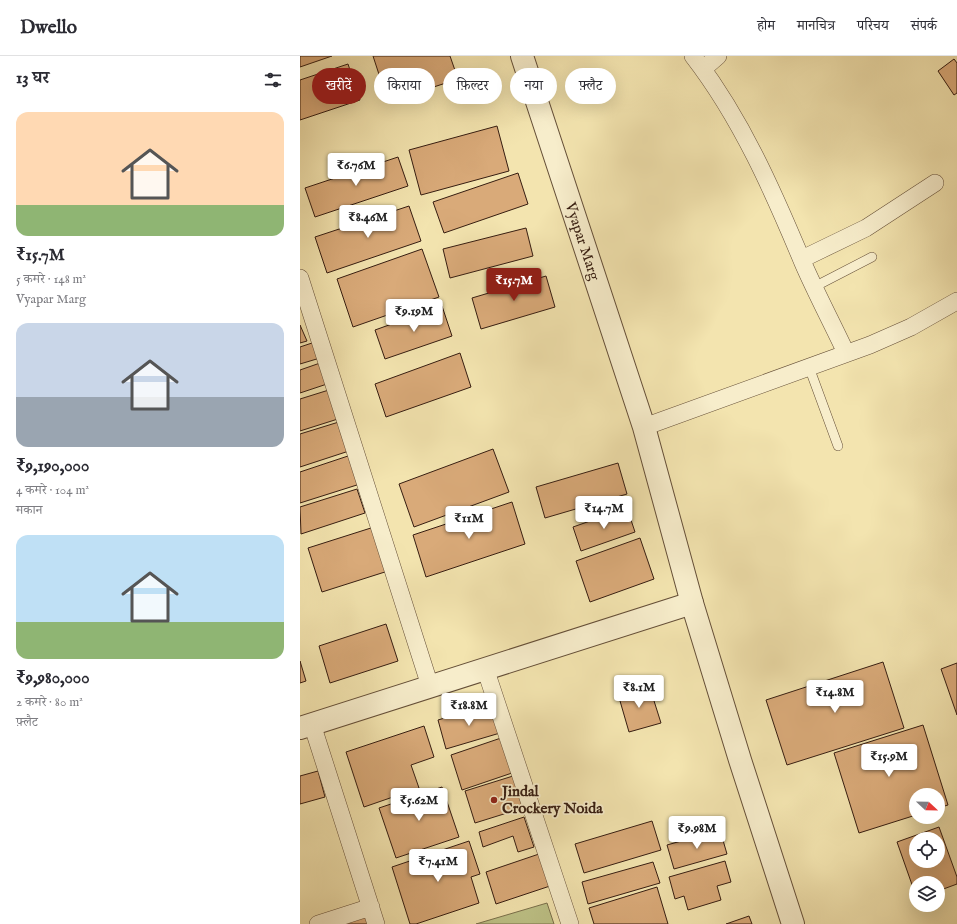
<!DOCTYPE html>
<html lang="hi">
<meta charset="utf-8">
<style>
:root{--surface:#fff;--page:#f2f2f3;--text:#2b2b33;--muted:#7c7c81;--line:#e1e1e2;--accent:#8f2418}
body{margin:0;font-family:"IM FELL English","Noto Serif Devanagari",serif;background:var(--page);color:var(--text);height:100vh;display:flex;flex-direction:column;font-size:15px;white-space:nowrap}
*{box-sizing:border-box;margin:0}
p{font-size:13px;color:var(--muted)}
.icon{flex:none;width:22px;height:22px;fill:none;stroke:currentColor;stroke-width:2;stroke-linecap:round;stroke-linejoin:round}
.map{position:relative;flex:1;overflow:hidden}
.details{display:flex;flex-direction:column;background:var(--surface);width:300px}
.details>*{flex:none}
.hud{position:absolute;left:12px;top:12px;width:380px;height:36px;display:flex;gap:8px}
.needle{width:26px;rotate:112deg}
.tools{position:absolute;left:609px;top:732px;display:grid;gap:8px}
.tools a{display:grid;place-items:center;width:36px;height:36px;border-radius:50%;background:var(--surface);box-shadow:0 4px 16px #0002;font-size:20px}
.price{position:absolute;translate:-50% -34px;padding:0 9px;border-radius:4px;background:#fff;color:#222;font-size:13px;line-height:26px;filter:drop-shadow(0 1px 2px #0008)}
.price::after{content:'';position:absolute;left:50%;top:24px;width:12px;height:9px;margin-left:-6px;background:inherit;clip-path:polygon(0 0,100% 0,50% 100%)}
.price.selected{background:var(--accent);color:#fff}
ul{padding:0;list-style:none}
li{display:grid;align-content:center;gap:8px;height:212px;padding:0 16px}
li span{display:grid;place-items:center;height:124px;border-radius:12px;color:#555}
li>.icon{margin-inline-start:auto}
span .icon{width:72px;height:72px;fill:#fffc;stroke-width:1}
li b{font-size:17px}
h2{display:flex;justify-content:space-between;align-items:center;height:48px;padding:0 16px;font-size:17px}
.pill{padding:0 14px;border-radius:18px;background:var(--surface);box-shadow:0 4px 16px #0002;font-size:14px;line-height:36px}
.pill.selected{background:var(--accent);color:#fff}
header{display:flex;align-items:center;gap:24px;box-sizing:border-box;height:56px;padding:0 20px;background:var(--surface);border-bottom:1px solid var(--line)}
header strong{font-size:19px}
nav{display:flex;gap:22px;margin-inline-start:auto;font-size:14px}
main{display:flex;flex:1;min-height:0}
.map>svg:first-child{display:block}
.green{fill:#bec388;stroke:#7a704c}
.building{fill:#d9aa79;stroke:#361d11;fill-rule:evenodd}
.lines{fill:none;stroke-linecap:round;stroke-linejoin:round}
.service-casing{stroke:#654f38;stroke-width:10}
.minor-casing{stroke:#654f38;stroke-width:18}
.tertiary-casing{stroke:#654f38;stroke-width:24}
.service{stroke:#f7edcb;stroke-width:9}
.minor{stroke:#f7edcb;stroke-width:17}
.tertiary{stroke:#f7edcb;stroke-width:22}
.poi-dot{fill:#8f2418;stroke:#f7edcb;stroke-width:1.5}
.labels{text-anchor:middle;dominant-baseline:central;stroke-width:3.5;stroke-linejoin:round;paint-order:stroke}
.street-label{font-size:15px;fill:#361d11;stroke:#f7edcb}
.poi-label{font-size:15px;font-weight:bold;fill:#361d11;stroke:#f7edcb;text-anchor:start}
</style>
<header>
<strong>Dwello</strong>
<nav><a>होम</a><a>मानचित्र</a><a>परिचय</a><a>संपर्क</a></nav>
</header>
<main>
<section class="details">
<h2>13 घर<svg class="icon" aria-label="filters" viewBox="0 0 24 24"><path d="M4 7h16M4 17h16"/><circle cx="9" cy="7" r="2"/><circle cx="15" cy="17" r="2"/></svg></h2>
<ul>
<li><span style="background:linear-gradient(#ffd9b3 75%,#8fb573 0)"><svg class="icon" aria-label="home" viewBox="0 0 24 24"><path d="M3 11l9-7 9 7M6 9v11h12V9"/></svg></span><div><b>₹15.7M</b><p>5 कमरे · 148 m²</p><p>Vyapar Marg</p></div></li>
<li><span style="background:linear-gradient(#c9d6e8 60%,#9aa5b1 0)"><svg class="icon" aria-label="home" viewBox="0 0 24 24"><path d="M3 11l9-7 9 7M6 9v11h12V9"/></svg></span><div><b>₹9,190,000</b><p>4 कमरे · 104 m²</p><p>मकान</p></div></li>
<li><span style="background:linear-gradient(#bfe0f5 70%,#8fb573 0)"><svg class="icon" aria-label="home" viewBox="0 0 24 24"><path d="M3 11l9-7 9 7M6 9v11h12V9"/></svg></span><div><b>₹9,980,000</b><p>2 कमरे · 80 m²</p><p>फ़्लैट</p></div></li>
</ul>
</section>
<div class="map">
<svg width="657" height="868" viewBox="0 0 657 868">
<rect width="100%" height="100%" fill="#f3e4af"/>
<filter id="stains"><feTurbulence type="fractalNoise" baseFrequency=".005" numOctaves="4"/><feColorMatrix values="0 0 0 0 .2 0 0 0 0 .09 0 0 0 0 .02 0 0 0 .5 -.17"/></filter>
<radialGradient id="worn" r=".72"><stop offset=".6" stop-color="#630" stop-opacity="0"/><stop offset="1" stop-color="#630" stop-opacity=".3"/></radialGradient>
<path class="green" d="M247,847L254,868H176Z"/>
<path class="building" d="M0,0H32L0,11Z
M73,0H150L158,23L88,46Z
M654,3L657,7V37L654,39L638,15Z
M48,8L60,44L0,64V24Z
M197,70L209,115L121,139L109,94Z
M98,101L108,130L15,161L5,132Z
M218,117L228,148L144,177L133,146Z
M109,150L121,185L27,217L15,181Z
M226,172L233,200L150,222L143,193Z
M122,193L139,241L53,271L37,223Z
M246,220L255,251L181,273L172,242Z
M142,250L152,280L85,303L75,274Z
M0,269L7,285L0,287Z
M15,286L20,302L0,308V291Z
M160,297L171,331L86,361L75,328Z
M23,306L30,327L0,337V314Z
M32,333L41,362L0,375V343Z
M42,365L52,394L0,411V378Z
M193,393L209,436L114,471L99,428Z
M51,399L60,428L0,447V416Z
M318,407L327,438L245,462L236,431Z
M57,433L65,457L1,478L0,451Z
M212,446L225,488L126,521L113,479Z
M327,452L335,476L281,495L273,471Z
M74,471L88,515L22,536L8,492Z
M340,482L354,523L290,546L276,505Z
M86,568L98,605L30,627L19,590Z
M0,605L6,625L0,627Z
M583,606L604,672L487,709L466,644Z
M657,607V659L641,613Z
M349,629L361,667L329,676L318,638Z
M191,648L200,677L146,693L138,664Z
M623,669L648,749L638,752V739H616V759L559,777L534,697Z
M124,670L134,701L111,709L119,732L64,751L46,696Z
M201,682L212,717L162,734L151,699Z
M18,715L25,741L0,748V720Z
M213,720L223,752L175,767L165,735Z
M142,731L159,781L96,802L79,752Z
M224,761L234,791L218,796L213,780L183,791L179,776Z
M352,765L361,794L284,817L275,788Z
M639,771L657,821V828L638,835V827H616V840L597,786ZM616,783H638V805H616Z
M420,774L427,798L374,813L367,789Z
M169,785L180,818L171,821L179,847L116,868H110L92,811Z
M239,798L250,830L196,848L186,816Z
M425,805L431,826L417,830L421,844L388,854L384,840L375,843L369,821Z
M353,806L360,827L288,848L282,826Z
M357,831L368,868H294L289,852Z
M65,857L68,868H29Z
M449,860L452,868H426Z"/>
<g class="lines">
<defs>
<path id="service" d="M514,231L572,201
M509,311L538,390"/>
<path id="minor" d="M393,0C441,62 473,135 503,207C516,237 532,267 546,297
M403,13L418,0
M502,203L566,172L635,127
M0,222L130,630
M344,371L570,289L611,271L657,245
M185,612L270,868
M12,668L76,868
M18,868L71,851"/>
<g id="tertiary">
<path id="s1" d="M222,0L344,371L392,547L440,704L493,868"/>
<path d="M0,672L392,547"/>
</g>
</defs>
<use href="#service" class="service-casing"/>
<use href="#minor" class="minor-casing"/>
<use href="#tertiary" class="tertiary-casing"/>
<use href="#service" class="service"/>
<use href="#minor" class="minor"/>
<use href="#tertiary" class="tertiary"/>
</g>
<circle class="poi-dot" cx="194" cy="744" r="4"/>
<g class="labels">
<g class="street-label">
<text stroke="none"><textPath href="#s1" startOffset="195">Vyapar Marg</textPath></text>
</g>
<g class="poi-label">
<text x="202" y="735">Jindal<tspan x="202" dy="17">Crockery Noida</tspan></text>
</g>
</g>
<rect width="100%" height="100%" filter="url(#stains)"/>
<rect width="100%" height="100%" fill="url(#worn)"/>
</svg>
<div class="tools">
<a><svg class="needle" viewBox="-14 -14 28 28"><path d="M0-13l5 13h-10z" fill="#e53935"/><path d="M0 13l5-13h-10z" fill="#7c7c81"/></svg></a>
<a><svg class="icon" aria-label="locate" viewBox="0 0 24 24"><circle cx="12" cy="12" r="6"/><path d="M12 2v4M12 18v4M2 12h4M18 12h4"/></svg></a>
<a><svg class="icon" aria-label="layers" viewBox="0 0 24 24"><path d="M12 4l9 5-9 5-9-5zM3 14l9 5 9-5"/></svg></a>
</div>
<b class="price" style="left:56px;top:131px">₹6.76M</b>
<b class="price" style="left:68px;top:183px">₹8.46M</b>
<b class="price selected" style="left:214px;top:246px">₹15.7M</b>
<b class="price" style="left:114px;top:277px">₹9.19M</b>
<b class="price" style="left:304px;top:474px">₹14.7M</b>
<b class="price" style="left:169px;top:484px">₹11M</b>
<b class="price" style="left:339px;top:653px">₹8.1M</b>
<b class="price" style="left:535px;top:658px">₹14.8M</b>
<b class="price" style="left:169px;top:671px">₹18.8M</b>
<b class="price" style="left:589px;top:722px">₹15.9M</b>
<b class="price" style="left:119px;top:766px">₹5.62M</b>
<b class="price" style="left:397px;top:794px">₹9.98M</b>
<b class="price" style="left:138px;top:827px">₹7.41M</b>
<div class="hud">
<a class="pill selected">खरीदें</a>
<a class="pill">किराया</a>
<a class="pill">फ़िल्टर</a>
<a class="pill">नया</a>
<a class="pill">फ़्लैट</a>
</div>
</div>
</main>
